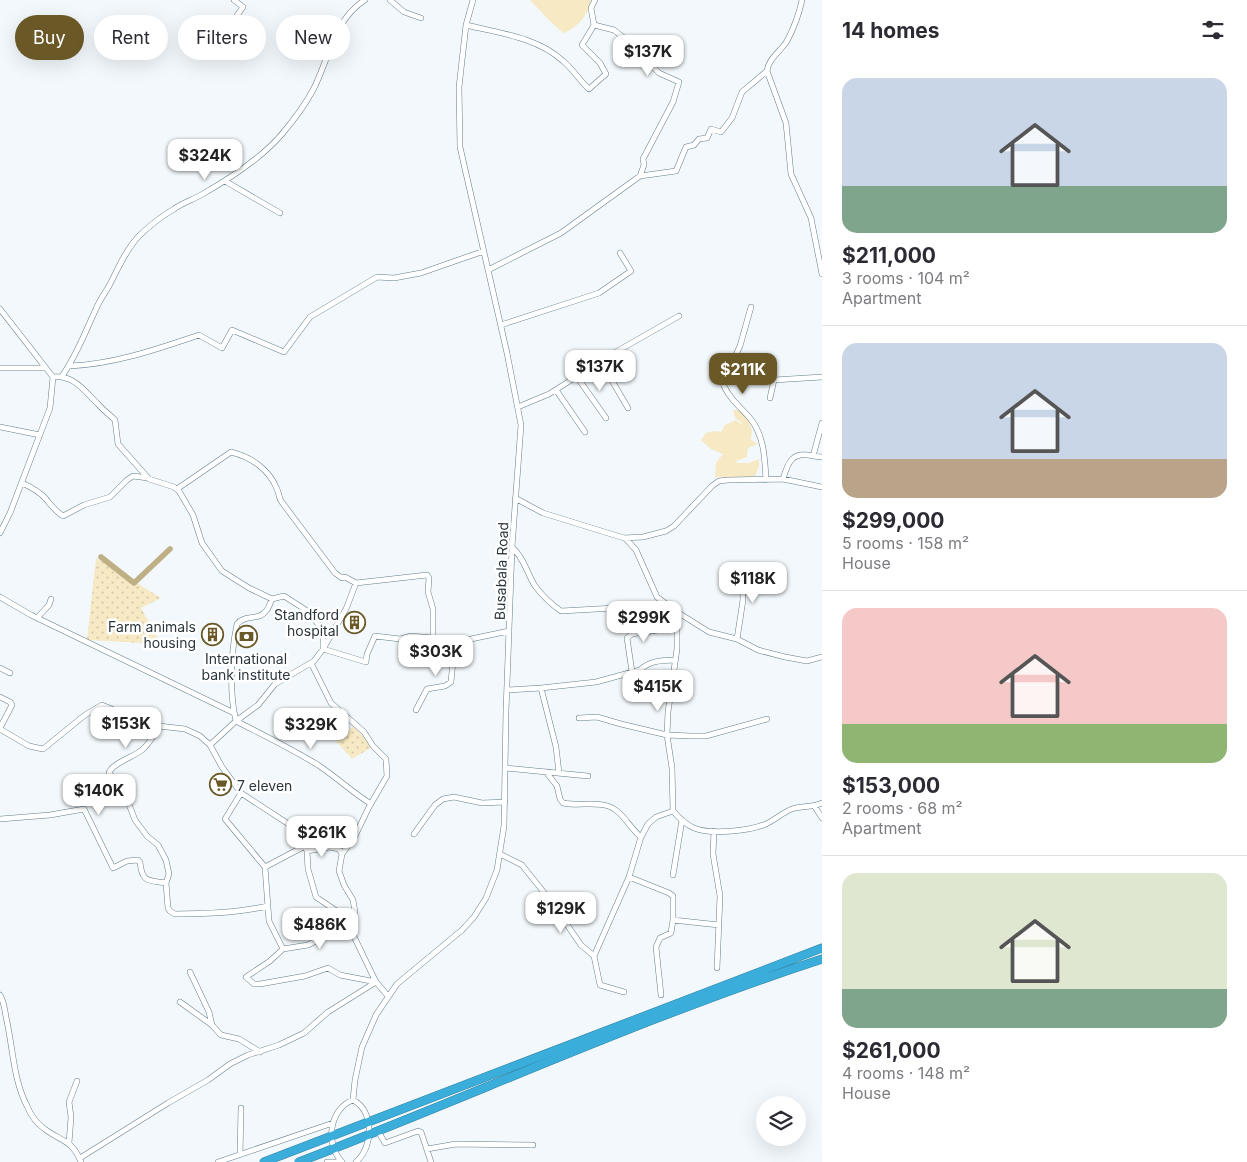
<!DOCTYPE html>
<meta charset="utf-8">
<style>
:root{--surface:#fff;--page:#f2f2f3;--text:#2b2b33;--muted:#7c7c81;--line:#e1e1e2;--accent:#6a5927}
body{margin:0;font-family:Inter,sans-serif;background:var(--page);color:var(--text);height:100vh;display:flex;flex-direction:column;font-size:19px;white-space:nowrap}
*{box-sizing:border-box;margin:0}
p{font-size:16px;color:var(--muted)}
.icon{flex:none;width:28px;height:28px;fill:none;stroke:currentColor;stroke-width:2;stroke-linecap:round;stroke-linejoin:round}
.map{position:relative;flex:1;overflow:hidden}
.panel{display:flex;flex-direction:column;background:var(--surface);width:425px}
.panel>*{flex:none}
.top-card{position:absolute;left:15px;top:15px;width:475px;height:45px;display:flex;gap:10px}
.tools{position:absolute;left:756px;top:1096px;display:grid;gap:10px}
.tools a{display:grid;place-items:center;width:50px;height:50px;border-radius:50%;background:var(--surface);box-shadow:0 5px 20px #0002;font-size:25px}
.price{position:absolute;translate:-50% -42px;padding:0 11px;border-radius:10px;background:#fff;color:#222;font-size:16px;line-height:32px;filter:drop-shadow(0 1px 2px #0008)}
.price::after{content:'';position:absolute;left:50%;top:30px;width:15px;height:11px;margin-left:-8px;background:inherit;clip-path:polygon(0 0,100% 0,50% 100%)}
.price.active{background:var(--accent);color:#fff}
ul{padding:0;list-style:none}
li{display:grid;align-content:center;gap:10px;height:265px;padding:0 20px}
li+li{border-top:1px solid var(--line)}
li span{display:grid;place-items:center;height:155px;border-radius:15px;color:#555}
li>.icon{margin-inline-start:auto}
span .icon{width:90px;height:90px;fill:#fffc;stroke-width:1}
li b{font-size:21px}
h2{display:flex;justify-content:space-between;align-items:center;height:60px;padding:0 20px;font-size:21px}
.chip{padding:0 18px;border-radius:22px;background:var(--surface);box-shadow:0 5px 20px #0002;font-size:18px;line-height:45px}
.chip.active{background:var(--accent);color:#fff}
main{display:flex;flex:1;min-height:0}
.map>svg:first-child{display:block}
.grass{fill:#f6e9c4}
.park{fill:url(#park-dots)}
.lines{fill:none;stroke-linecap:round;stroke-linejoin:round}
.canal{stroke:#bfaf85;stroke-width:5.5}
.minor-casing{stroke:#627e8b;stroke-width:6}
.highway-casing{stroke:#3584a3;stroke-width:9}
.minor{stroke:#fff;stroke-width:5}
.highway{stroke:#3badda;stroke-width:8}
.labels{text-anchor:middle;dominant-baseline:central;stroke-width:5;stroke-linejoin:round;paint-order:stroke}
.street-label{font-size:14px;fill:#2b373d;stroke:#fff}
.poi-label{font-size:14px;fill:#2b373d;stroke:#fff;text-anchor:end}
</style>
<main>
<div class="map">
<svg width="822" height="1162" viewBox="0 0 822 1162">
<defs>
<pattern id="park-dots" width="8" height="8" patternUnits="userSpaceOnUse" patternTransform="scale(1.25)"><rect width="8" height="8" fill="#f6e9c4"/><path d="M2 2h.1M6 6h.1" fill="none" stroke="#d3c8a9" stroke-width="1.8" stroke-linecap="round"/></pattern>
</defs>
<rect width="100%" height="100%" fill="#f2f8fb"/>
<path class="grass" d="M530,0H591C588,15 578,27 564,33C551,24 541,11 530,0Z
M733,410H741L749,420L752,431L751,440L758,444L748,448L747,457L736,461L737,463H749L759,459V467L755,476L743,478L715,477L716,463L723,454L711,449L701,440L706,433L714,431L721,432L725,425L736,420L742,425L741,422L735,418Z"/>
<path class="park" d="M96,558L161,598L141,608L161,644L87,640Z
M354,726L372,747L352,759L336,741Z"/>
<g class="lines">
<path class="canal" d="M101,557L134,583L170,549"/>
<defs>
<path id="minor" d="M390,0L404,12L421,18
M595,0L591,8L594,25L614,30L624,38L659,73L679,82L673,102L643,159L644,165L640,176
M802,0C799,14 794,28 787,41C781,51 768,59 767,71L786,123L791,174L811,218L822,274
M466,25C498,33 537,37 563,61C573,69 580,81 589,89L606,74L600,63L582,45L594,25
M216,45L243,7L234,0
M225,181L280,213
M488,270L561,233L640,176L676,171L686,147L694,145L699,139L707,138L711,129L721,132L732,118L742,92L767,71
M751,307L740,346L723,383C727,396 740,407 749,417C764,434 765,458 766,480
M0,309L53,377L50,408L10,513L0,533
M501,325L599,293L631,271L620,253
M601,362L628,408
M70,366C115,364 157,349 199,335L222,348L232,330L284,352L310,317L377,277L394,278L421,273L484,251
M0,368H45
M62,376C77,355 85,332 96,309C99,301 105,293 109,286C118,269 125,251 138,237C148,227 162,216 174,209C182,203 192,200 201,195C229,179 261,159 282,134C293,121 305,105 313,90C329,60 333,20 365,0
M53,377C75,375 84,391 98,404C103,410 110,415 115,420L118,444L149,479L174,487L179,491L193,515L202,543L222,571L249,588L272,599L284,596L309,612L323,631V649L366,662L367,654L375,636L400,639L411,636L455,640L471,639L509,631
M577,377L606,418
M556,390L585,432
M770,398L774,380L822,377
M518,407L549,394L614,353L679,316
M0,427L40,435
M813,456L822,457
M783,479L822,487
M22,483C31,487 39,491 46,499C51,505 56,512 63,516L84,505L110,497L127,480L133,476L148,478
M177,489L231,452C251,457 269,469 277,489C279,494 279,497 281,501L335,573L342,578L345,577L356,583L346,609L323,649L314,661L275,684L258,705L236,721L210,745
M515,498L543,513L624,538L643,537L666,531L674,526L712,486L719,481L728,480L783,479C788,462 792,451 813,456L822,423
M625,538L636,550L657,597L677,612L709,632L737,639L758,650L785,657L807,661L822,657
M512,547C524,558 527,573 535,586C542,595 552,605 561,611L633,607L634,609L646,606L662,616L677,622
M356,583L427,575L429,578L428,592L433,609V638
M0,597L31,615L234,713
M272,599C270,603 269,608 266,611C259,621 245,614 237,624C231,652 229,693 236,721C263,735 292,749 318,765C336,777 352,792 371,804
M677,612V649L668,712L667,735L672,768L673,811C679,818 685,824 694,828C711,835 749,831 766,824C775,820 783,812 792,809C803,805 812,808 822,803
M37,618L49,605L51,599
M737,639L743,600L742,568
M311,663L331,703L364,732L373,746L386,759L387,776L369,807L355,836L342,854L339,871L344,885L353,900L355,912L353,917L348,924L308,945L283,949L270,961L246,977L254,984H260L305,976L328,968L340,975L376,982
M0,668L10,673
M632,672L627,638L632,634L677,627
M541,688L596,682L640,670C649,661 662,660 675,660
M507,690L541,688L556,747L559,773
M0,697L10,702L12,705L0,728
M416,710L427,689L445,686L451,682L455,640
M579,718L597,717L621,724L667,735L691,736H706L767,719
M159,727C154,735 149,744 142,750C133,757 111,764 109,773L123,789L135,820L147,836L158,845L166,860L169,874L166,883L168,908L170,911L175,914C207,914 237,913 268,906
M0,729L29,746L43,749L85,715L102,705L150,725L185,729L200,736L210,745L222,767L241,793L290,825L299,835L307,851L308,869L316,897L344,916L376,982
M506,768L588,776
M546,772L557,786L560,799L563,803C580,807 603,799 617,811C626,818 631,829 641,837
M241,793L225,819L265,867
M815,807L822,818
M0,819L50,815L84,809L113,868L127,861L138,860L140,862C142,883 148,880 166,883
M714,831L713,854L720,896L717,968
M414,834L435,805L443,799L454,797L482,803L505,802
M307,851L330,847L339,849L342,854
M500,854L522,865L550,900L581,945L594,956L600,985L624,992
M673,875L682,820
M629,877L669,893L673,896V920L671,933L660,938L656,947L661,995
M673,920L719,925
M283,949L269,921L265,867L305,846
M594,956L629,877L641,837L648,824L656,817L673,811
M190,972L209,1012L212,1025
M0,995C4,1002 5,1010 6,1017C13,1047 13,1079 27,1106C31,1116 37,1124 46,1130C63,1142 72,1140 81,1162
M180,1002L212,1025L221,1035L239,1039L260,1052
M353,1100L355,1080L362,1047L376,1015L397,984L462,930L474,917L486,898L497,870L504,826L506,711L512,547L521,425L507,353L460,147L459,87L466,25L473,0
M378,1131L385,1143L418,1131L421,1132L431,1162
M69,1143L71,1117L69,1102L77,1081
M427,1149L456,1144L533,1145
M240,1154L241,1108
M80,1158L168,1103L208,1080L230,1064L248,1055L279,1045L304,1033L328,1012L376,982L388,996
M218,1162L333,1123
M327,1162H340
M342,1162C325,1144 329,1109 353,1100C375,1111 373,1148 356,1162"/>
<path id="highway" d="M264,1162L822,948
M299,1162C474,1095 644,1017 822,959"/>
</defs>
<use href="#minor" class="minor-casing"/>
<use href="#highway" class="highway-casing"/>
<use href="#minor" class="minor"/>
<use href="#highway" class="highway"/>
</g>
<defs>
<symbol id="building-ring" viewBox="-11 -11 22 22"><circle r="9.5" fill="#fff" stroke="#6a5927" stroke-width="1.5"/><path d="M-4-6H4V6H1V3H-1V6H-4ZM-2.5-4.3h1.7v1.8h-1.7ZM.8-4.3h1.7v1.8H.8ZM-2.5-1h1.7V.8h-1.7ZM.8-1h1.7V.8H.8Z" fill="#6a5927"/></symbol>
<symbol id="bank-ring" viewBox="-11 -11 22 22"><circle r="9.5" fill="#fff" stroke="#6a5927" stroke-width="1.5"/><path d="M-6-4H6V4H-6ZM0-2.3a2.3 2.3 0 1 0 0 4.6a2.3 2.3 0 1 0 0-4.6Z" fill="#6a5927"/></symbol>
<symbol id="supermarket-ring" viewBox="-11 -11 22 22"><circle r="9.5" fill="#fff" stroke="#6a5927" stroke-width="1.5"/><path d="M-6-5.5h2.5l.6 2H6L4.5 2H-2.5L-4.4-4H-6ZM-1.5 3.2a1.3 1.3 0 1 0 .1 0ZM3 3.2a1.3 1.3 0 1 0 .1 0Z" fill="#6a5927"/></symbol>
</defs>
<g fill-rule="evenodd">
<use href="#building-ring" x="342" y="610" width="25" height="25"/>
<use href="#building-ring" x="200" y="622" width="25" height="25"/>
<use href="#bank-ring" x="234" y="624" width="25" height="25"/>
<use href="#supermarket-ring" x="208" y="772" width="25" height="25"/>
</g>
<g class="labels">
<g class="street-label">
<text transform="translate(501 571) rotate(-88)">Busabala Road</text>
</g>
<g class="poi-label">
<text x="339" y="614">Standford<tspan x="339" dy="16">hospital</tspan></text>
<text x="196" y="626">Farm animals<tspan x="196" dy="16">housing</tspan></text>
<text x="246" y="658" text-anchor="middle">International<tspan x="246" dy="16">bank institute</tspan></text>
<text x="237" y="785" text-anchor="start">7 eleven</text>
</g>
</g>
</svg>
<div class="tools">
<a><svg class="icon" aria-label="layers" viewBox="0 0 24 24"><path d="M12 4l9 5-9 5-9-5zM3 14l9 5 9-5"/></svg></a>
</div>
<b class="price" style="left:648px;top:77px">$137K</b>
<b class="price" style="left:205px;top:181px">$324K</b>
<b class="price" style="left:600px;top:392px">$137K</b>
<b class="price active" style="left:743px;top:395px">$211K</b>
<b class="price" style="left:753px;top:604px">$118K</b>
<b class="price" style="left:644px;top:643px">$299K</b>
<b class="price" style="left:436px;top:677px">$303K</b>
<b class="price" style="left:658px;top:712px">$415K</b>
<b class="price" style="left:126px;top:749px">$153K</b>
<b class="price" style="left:311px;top:750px">$329K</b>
<b class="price" style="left:99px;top:816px">$140K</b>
<b class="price" style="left:322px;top:858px">$261K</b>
<b class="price" style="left:561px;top:934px">$129K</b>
<b class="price" style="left:320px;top:950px">$486K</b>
<div class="top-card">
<a class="chip active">Buy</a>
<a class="chip">Rent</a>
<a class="chip">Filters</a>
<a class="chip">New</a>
</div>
</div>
<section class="panel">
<h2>14 homes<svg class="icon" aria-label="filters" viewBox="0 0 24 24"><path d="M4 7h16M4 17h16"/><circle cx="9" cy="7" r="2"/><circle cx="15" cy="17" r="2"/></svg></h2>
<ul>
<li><span style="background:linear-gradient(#c9d6e8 70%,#7fa58c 0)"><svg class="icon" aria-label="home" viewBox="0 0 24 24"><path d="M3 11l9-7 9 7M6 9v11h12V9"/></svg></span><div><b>$211,000</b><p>3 rooms · 104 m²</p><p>Apartment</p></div></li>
<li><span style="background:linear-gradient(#c9d6e8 75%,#b9a48a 0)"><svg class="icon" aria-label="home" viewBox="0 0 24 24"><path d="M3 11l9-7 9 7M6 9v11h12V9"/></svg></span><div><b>$299,000</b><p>5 rooms · 158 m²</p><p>House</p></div></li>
<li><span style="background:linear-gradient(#f6c9c9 75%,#8fb573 0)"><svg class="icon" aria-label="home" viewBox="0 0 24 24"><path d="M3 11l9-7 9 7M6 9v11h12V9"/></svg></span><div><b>$153,000</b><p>2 rooms · 68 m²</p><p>Apartment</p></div></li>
<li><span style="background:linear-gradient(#dfe7d0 75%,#7fa58c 0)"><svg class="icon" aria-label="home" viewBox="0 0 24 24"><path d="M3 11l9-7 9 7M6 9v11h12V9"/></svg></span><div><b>$261,000</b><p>4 rooms · 148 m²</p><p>House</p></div></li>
</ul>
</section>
</main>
